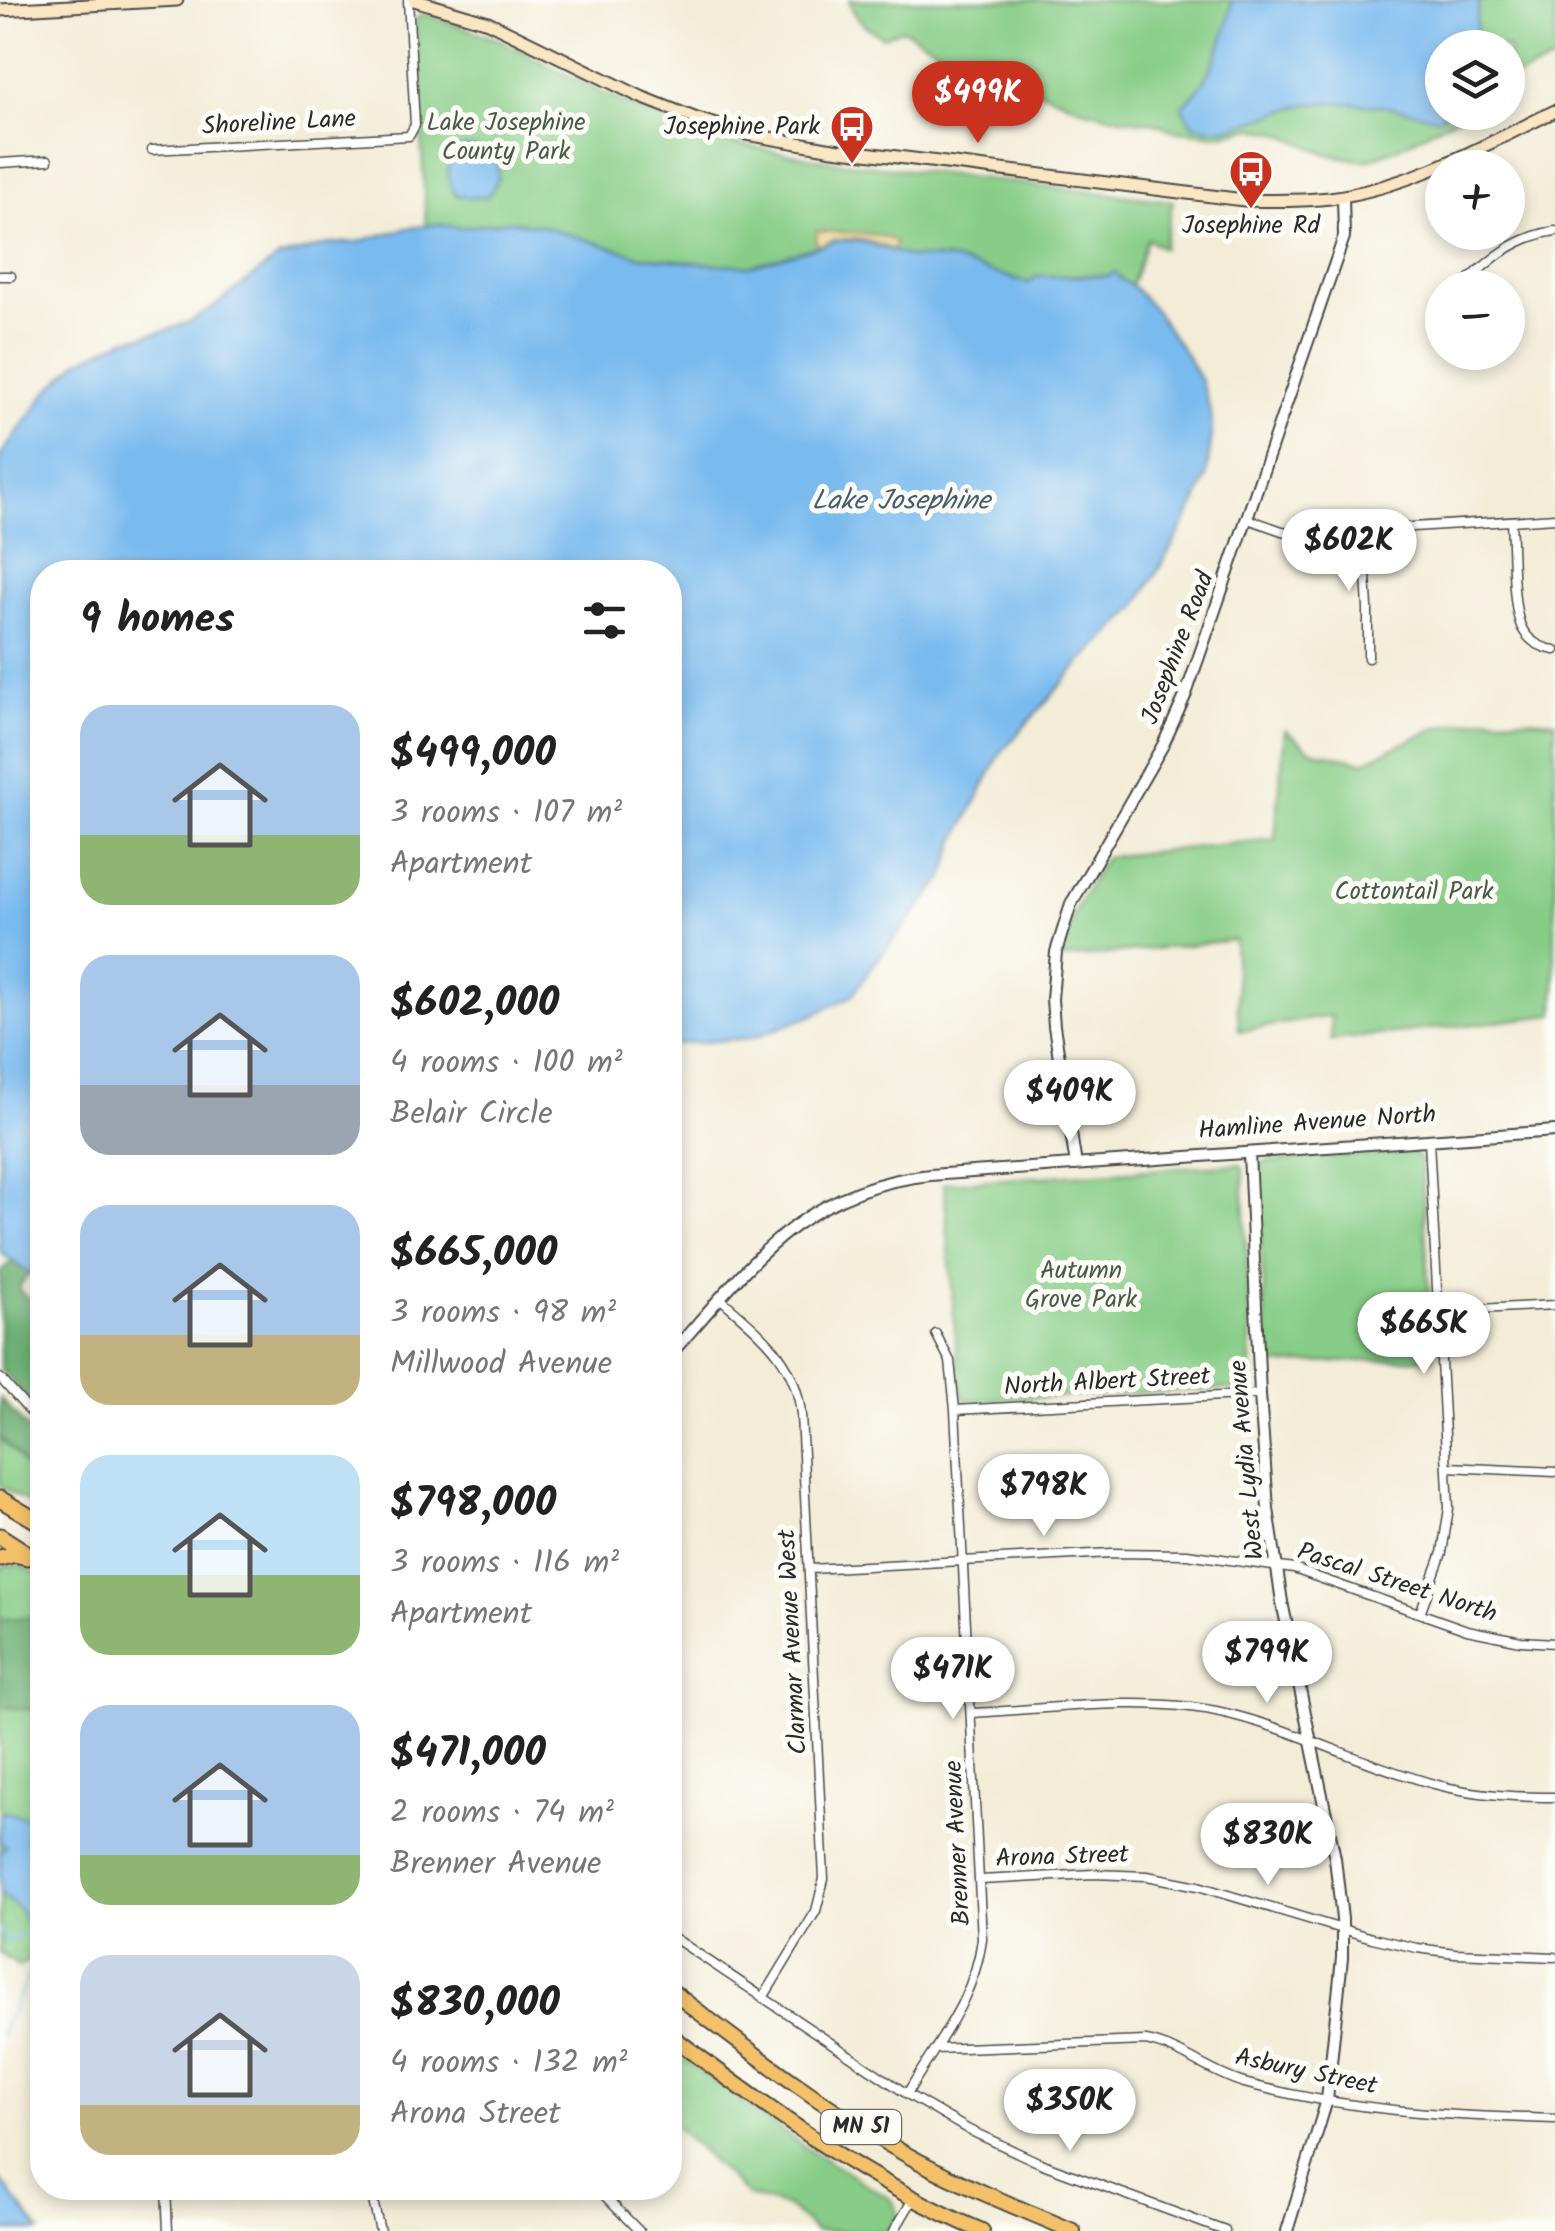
<!DOCTYPE html>
<meta charset="utf-8">
<style>
:root{--surface:#fff;--page:#f2f2f2;--text:#222;--muted:#767676;--accent:#c8321e}
body{margin:0;font-family:Kalam,sans-serif;background:var(--page);color:var(--text);height:100vh;display:flex;flex-direction:column;font-size:38px;white-space:nowrap}
*{box-sizing:border-box;margin:0}
p{font-size:32px;color:var(--muted)}
.icon{flex:none;width:55px;height:55px;fill:none;stroke:currentColor;stroke-width:2;stroke-linecap:round;stroke-linejoin:round}
.map{position:relative;flex:1;overflow:hidden}
.panel{position:absolute;left:30px;top:560px;width:652px;height:1640px;display:flex;flex-direction:column;background:var(--surface);border-radius:40px;box-shadow:0 5px 15px #0003}
.panel>*{flex:none}
.fabs{position:absolute;left:1425px;top:30px;display:grid;gap:20px}
.fabs a{display:grid;place-items:center;width:100px;height:100px;border-radius:50%;background:var(--surface);box-shadow:0 5px 15px #0003;font-size:50px}
.price{position:absolute;translate:-50% -85px;padding:0 22px;border-radius:35px;background:#fff;color:#222;font-size:32px;line-height:65px;filter:drop-shadow(0 2px 5px #0008)}
.price::after{content:'';position:absolute;left:50%;top:60px;width:30px;height:22px;margin-left:-15px;background:inherit;clip-path:polygon(0 0,100% 0,50% 100%)}
.price.on{background:var(--accent);color:#fff}
ul{padding:0;list-style:none}
li{display:flex;align-items:center;gap:30px;height:250px;padding:0 50px}
li span{display:grid;place-items:center;flex:none;width:280px;height:200px;border-radius:30px;color:#555}
li>.icon{margin-inline-start:auto}
span .icon{width:120px;height:120px;fill:#fffc;stroke-width:1}
li b{font-size:42px}
h2{display:flex;justify-content:space-between;align-items:center;height:120px;padding:0 50px;font-size:42px}
.map>svg:first-child{display:block}
.green{fill:#87cd87;stroke:#597c59;stroke-width:2.5}
.forest{fill:#6db074;stroke:#4c6e50;stroke-width:2.5}
.sand{fill:#eeda9e;stroke:#8c8264;stroke-width:2.5}
.water{fill:#7abbef;stroke:#52738d;stroke-width:2.5}
.lines{fill:none;stroke-linecap:round;stroke-linejoin:round}
.stream{stroke:#7abbef;stroke-width:2.5}
.minor-casing{stroke:#494845;stroke-width:11}
.tertiary-casing{stroke:#494845;stroke-width:14}
.secondary-casing{stroke:#494845;stroke-width:15}
.trunk-casing{stroke:#494845;stroke-width:18}
.motorway-casing{stroke:#494845;stroke-width:19}
.minor{stroke:#fff;stroke-width:8}
.tertiary{stroke:#fff;stroke-width:10}
.secondary{stroke:#fbe6c3;stroke-width:11}
.trunk{stroke:#f4c16a;stroke-width:14}
.motorway{stroke:#f4c16a;stroke-width:15}
.labels{text-anchor:middle;dominant-baseline:central;stroke-width:10;stroke-linejoin:round;paint-order:stroke}
.shield{fill:#fdfcf7;stroke:#6a6a68;stroke-width:2.5}
.shield-label{font-size:22px;font-weight:bold;fill:#2b2b2b}
.street-label{font-size:25px;fill:#2b2b2b;stroke:#fdfcf7}
.park-label{font-size:25px;fill:#475c47;stroke:#fdfcf7}
.poi-label{font-size:25px;fill:#2b2b2b;stroke:#fdfcf7;text-anchor:end}
.water-label{font-size:28px;font-style:italic;fill:#475d70;stroke:#fdfcf7}
</style>
<div class="map">
<svg width="1555" height="2231" viewBox="0 0 1555 2231">
<rect width="100%" height="100%" fill="#fdfcf7"/>
<filter id="ink" filterUnits="userSpaceOnUse"><feTurbulence type="fractalNoise" baseFrequency=".01" numOctaves="2"/><feDisplacementMap in="SourceGraphic" scale="20" xChannelSelector="R" yChannelSelector="G"/><feConvolveMatrix kernelMatrix="1 2 1 2 8 2 1 2 1" color-interpolation-filters="sRGB"/></filter>
<filter id="wash" filterUnits="userSpaceOnUse"><feTurbulence type="fractalNoise" baseFrequency=".0048" numOctaves="4" result="noise"/><feDisplacementMap in="SourceGraphic" scale="40" xChannelSelector="R" yChannelSelector="G"/><feGaussianBlur stdDeviation="2.25" result="paint"/><feColorMatrix in="noise" values="0 0 0 0 0 0 0 0 0 0 0 0 0 0 0 0 0 1.4 0 .05"/><feComposite in="paint" operator="in"/></filter>
<g filter="url(#wash)">
<rect width="100%" height="100%" fill="#f3edd8"/>
<path class="green" d="M849,0H1555V61L1508,80V48H1442V112L1464,113L1397,148L1369,160H1358L1327,154L1277,132L1254,128L1217,135L1172,130L1153,122L1126,119L1089,111L1040,91L1027,74L1001,55L987,53L972,56L943,52L902,29L883,37C867,28 854,19 849,0Z
M424,14L500,40L603,93L713,140L831,161L1173,201L1163,248L1147,239L1131,287L1119,278L1110,276L1074,275L1029,284L951,260L909,257L866,242L843,239L750,266L700,263L639,256L539,225L508,221L460,228L438,224L426,226L415,21L419,16Z
M1491,717L1555,721V1015L1331,1040V1016L1239,1031L1234,940L1061,959C1064,922 1087,889 1105,857L1275,839L1285,730L1310,750L1364,762L1438,727Z
M1412,1152L1421,1160L1433,1358L1268,1365L1257,1172L1264,1162Z
M1240,1164L1243,1168L1252,1381L1247,1388L965,1401L959,1383L944,1183Z
M0,1438L17,1454L42,1495V1511L0,1486Z
M7,1565H20L42,1577V1617L0,1620V1570Z
M0,1706L42,1711V1965L29,1960L19,1967L0,1953Z
M670,2049L803,2146L892,2200L898,2213L888,2231H815L788,2207L748,2196L670,2121Z"/>
<path class="forest" d="M12,1261L30,1273L20,1286L21,1292L42,1309V1415L0,1369V1272Z
M0,1398L42,1445V1495L17,1454L0,1438Z
M29,1617H42V1711L0,1706V1620Z"/>
<path class="sand" d="M817,231C844,234 871,229 896,242L893,250C866,240 848,233 820,246L816,243Z"/>
<path class="water" d="M1232,0H1480L1476,23L1479,47L1442,48V112L1448,113L1438,118C1401,107 1352,100 1313,104C1271,108 1234,140 1192,124L1182,107C1211,81 1227,38 1232,0Z
M463,147C469,148 475,147 480,149C504,157 501,183 486,197L469,198L456,195C447,181 446,165 454,150Z
M508,221L539,225L639,256L700,263L750,266L820,246L835,240L866,242L909,257L951,260L1029,283L1037,276H1110L1113,272L1117,273L1119,278L1134,288L1153,308L1186,355L1201,381L1210,410L1212,434L1206,479L1197,501L1170,550L1135,609L1083,660L1000,754L956,841L944,878L873,965L852,996L813,1015L752,1038L670,1045V572H42V1280L23,1269L0,1252V456L47,392L79,361L125,339L165,331L189,322L211,309L278,258L330,244L357,242L403,229L438,224L460,228Z
M4,1812L25,1817L42,1831V1950L20,1910L0,1893V1852L6,1847L0,1841V1815Z
M0,2179L40,2231H0Z"/>
<g class="lines">
<path class="stream" d="M0,1930L6,1941L31,1933
M0,2035L42,1949"/>
</g>
</g>
<g filter="url(#ink)">
<g class="lines">
<defs>
<path id="minor" d="M152,150L409,136L415,125L408,0
M0,163L48,160
M0,276H11
M1460,288C1489,260 1515,237 1555,231
M1248,519L1282,531L1301,534L1555,518
M1511,521C1513,546 1511,610 1523,630C1530,642 1542,648 1555,650
M1363,530L1368,607V658
M720,1298C759,1333 796,1358 801,1415L824,1879L816,1911L763,1998
M1439,1311L1555,1305
M0,1378L42,1425
M955,1410L1260,1394
M1448,1467L1555,1472
M809,1569L1112,1553L1187,1554L1294,1569L1467,1630L1521,1641L1555,1643
M1420,1613L1442,1553L1449,1508L1429,1141
M972,1713C1048,1709 1142,1696 1216,1711C1291,1727 1360,1764 1434,1784C1474,1795 1514,1797 1555,1797
M980,1880L1093,1874L1147,1876L1198,1886L1372,1938L1417,1948L1455,1953L1555,1957
M670,1935L907,2094L969,2130L1040,2163L1225,2231
M935,2049L1146,2041C1182,2048 1209,2073 1244,2083C1348,2111 1449,2116 1555,2119
M907,2094C937,2042 974,2001 982,1939L955,1410L950,1361L936,1334
M166,2188L168,2231
M370,2188L380,2231
M597,2188L639,2231
M894,2231L913,2199"/>
<path id="tertiary" d="M1249,1153L1260,1394L1268,1509L1282,1602L1335,1858L1342,1919V1958L1327,2100L1287,2231
M1076,1165L1054,1026L1052,999L1056,952L1071,904L1163,745L1186,694L1344,237L1343,196
M670,1355C749,1266 802,1188 930,1175L1555,1131"/>
<path id="secondary" d="M414,0L488,22L641,97L697,119L746,134L833,149L1244,200C1273,201 1301,201 1330,198C1411,187 1483,146 1555,111
M0,10L177,0"/>
<path id="trunk" d="M670,1990C750,2051 830,2113 918,2161C968,2188 1021,2209 1073,2231
M670,2035C768,2109 868,2183 982,2231"/>
<path id="motorway" d="M0,1499L42,1524
M0,1536L42,1563
M0,1558L15,1554L27,1557"/>
</defs>
<use href="#minor" class="minor-casing"/>
<use href="#tertiary" class="tertiary-casing"/>
<use href="#secondary" class="secondary-casing"/>
<use href="#trunk" class="trunk-casing"/>
<use href="#motorway" class="motorway-casing"/>
<use href="#minor" class="minor"/>
<use href="#tertiary" class="tertiary"/>
<use href="#secondary" class="secondary"/>
<use href="#trunk" class="trunk"/>
<use href="#motorway" class="motorway"/>
</g>
</g>
<defs>
<symbol id="bus-pin" viewBox="-11 -11 22 30"><path d="M0 17L-7.5 6A9.5 9.5 0 1 1 7.5 6Z" fill="#c8321e" stroke="#fdfcf7"/><path d="M-5-6H5V4H4V6H2V4H-2V6H-4V4H-5ZM-3.5-4V0h7V-4ZM-3.5 1.2v1.5H-2V1.2ZM2 1.2v1.5H3.5V1.2Z" fill="#fff"/></symbol>
</defs>
<g fill-rule="evenodd">
<use href="#bus-pin" x="827" y="102" width="50" height="68"/>
<use href="#bus-pin" x="1226" y="147" width="50" height="68"/>
</g>
<g class="labels">
<rect class="shield" x="821" y="2110" width="80" height="34" rx="8"/>
<g class="shield-label">
<text x="861" y="2127">MN 51</text>
</g>
<g class="street-label">
<text transform="translate(279 123) rotate(-3)">Shoreline Lane</text>
<text transform="translate(1178 648) rotate(-69)">Josephine Road</text>
<text transform="translate(1317 1123) rotate(-4)">Hamline Avenue North</text>
<text transform="translate(1107 1382) rotate(-3)">North Albert Street</text>
<text transform="translate(1247 1460) rotate(-95)">West Lydia Avenue</text>
<text transform="translate(1397 1583) rotate(18)">Pascal Street North</text>
<text transform="translate(793 1642) rotate(-93)">Clarmar Avenue West</text>
<text transform="translate(958 1843) rotate(-93)">Brenner Avenue</text>
<text transform="translate(1062 1857) rotate(-2)">Arona Street</text>
<text transform="translate(1306 2072) rotate(12)">Asbury Street</text>
</g>
<g class="park-label">
<text x="506" y="123">Lake Josephine<tspan x="506" dy="29">County Park</tspan></text>
<text x="1414" y="892">Cottontail Park</text>
<text x="1081" y="1271">Autumn<tspan x="1081" dy="29">Grove Park</tspan></text>
</g>
<g class="poi-label">
<text x="820" y="127">Josephine Park</text>
<text x="1251" y="226" text-anchor="middle">Josephine Rd</text>
</g>
<g class="water-label">
<text x="901" y="501">Lake Josephine</text>
</g>
</g>
</svg>
<div class="fabs">
<a><svg class="icon" aria-label="layers" viewBox="0 0 24 24"><path d="M12 4l9 5-9 5-9-5zM3 14l9 5 9-5"/></svg></a>
<a>+</a>
<a>−</a>
</div>
<b class="price on" style="left:978px;top:146px">$499K</b>
<b class="price" style="left:1349px;top:594px">$602K</b>
<b class="price" style="left:1070px;top:1145px">$409K</b>
<b class="price" style="left:1424px;top:1377px">$665K</b>
<b class="price" style="left:1044px;top:1539px">$798K</b>
<b class="price" style="left:1267px;top:1706px">$799K</b>
<b class="price" style="left:953px;top:1722px">$471K</b>
<b class="price" style="left:1268px;top:1888px">$830K</b>
<b class="price" style="left:1070px;top:2154px">$350K</b>
<section class="panel">
<h2>9 homes<svg class="icon" aria-label="filters" viewBox="0 0 24 24"><path d="M4 7h16M4 17h16"/><circle cx="9" cy="7" r="2"/><circle cx="15" cy="17" r="2"/></svg></h2>
<ul>
<li><span style="background:linear-gradient(#a9c7e8 65%,#8fb573 0)"><svg class="icon" aria-label="home" viewBox="0 0 24 24"><path d="M3 11l9-7 9 7M6 9v11h12V9"/></svg></span><div><b>$499,000</b><p>3 rooms · 107 m²</p><p>Apartment</p></div></li>
<li><span style="background:linear-gradient(#a9c7e8 65%,#9aa5b1 0)"><svg class="icon" aria-label="home" viewBox="0 0 24 24"><path d="M3 11l9-7 9 7M6 9v11h12V9"/></svg></span><div><b>$602,000</b><p>4 rooms · 100 m²</p><p>Belair Circle</p></div></li>
<li><span style="background:linear-gradient(#a9c7e8 65%,#c2b280 0)"><svg class="icon" aria-label="home" viewBox="0 0 24 24"><path d="M3 11l9-7 9 7M6 9v11h12V9"/></svg></span><div><b>$665,000</b><p>3 rooms · 98 m²</p><p>Millwood Avenue</p></div></li>
<li><span style="background:linear-gradient(#bfe0f5 60%,#8fb573 0)"><svg class="icon" aria-label="home" viewBox="0 0 24 24"><path d="M3 11l9-7 9 7M6 9v11h12V9"/></svg></span><div><b>$798,000</b><p>3 rooms · 116 m²</p><p>Apartment</p></div></li>
<li><span style="background:linear-gradient(#a9c7e8 75%,#8fb573 0)"><svg class="icon" aria-label="home" viewBox="0 0 24 24"><path d="M3 11l9-7 9 7M6 9v11h12V9"/></svg></span><div><b>$471,000</b><p>2 rooms · 74 m²</p><p>Brenner Avenue</p></div></li>
<li><span style="background:linear-gradient(#c9d6e8 75%,#c2b280 0)"><svg class="icon" aria-label="home" viewBox="0 0 24 24"><path d="M3 11l9-7 9 7M6 9v11h12V9"/></svg></span><div><b>$830,000</b><p>4 rooms · 132 m²</p><p>Arona Street</p></div></li>
</ul>
</section>
</div>
